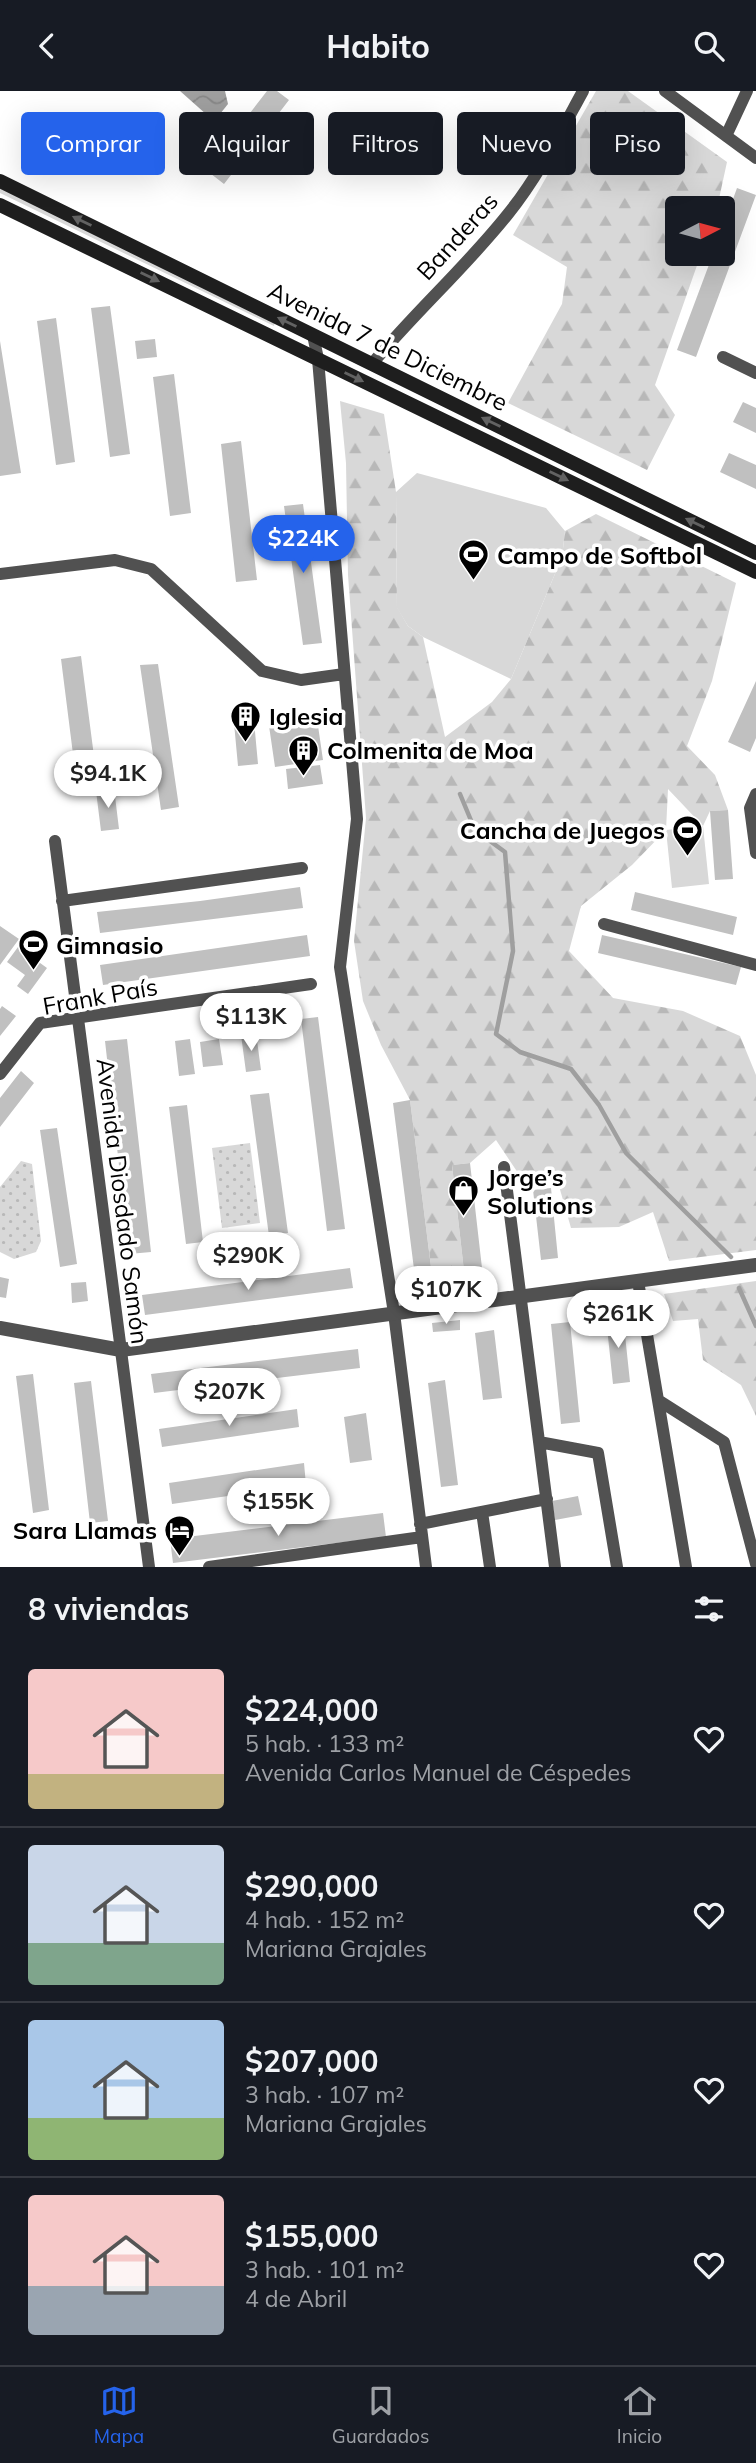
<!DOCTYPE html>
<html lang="es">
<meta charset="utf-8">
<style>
:root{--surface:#171b24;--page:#20242c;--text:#f1f3f6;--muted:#9ea1a6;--line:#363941;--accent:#2563eb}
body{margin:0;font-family:Mulish,sans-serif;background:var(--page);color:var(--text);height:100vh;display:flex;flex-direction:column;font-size:26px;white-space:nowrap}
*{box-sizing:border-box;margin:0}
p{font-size:23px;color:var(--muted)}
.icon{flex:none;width:38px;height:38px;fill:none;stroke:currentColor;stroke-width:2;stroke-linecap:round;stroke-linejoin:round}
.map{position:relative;height:1476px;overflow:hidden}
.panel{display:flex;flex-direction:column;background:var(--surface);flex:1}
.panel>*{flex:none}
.hud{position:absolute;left:21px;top:21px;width:714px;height:63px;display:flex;gap:14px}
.needle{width:46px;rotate:84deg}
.fabs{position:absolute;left:665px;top:105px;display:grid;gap:14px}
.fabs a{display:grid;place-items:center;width:70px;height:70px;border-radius:7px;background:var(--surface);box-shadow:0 7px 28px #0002;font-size:35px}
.price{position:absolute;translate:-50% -60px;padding:0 16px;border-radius:24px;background:#fff;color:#222;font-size:23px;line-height:46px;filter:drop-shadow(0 2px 4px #0008)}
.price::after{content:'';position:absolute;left:50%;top:42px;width:21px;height:16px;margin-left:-10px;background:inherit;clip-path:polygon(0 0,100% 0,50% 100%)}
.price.current{background:var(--accent);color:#fff}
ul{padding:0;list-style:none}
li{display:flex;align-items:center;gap:21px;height:175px;padding:0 28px}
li+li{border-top:2px solid var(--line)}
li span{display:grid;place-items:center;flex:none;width:196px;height:140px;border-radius:7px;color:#555}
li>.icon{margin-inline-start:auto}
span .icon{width:84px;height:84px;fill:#fffc;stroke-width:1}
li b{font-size:30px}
h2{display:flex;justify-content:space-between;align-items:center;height:84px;padding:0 28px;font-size:30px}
.chip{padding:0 24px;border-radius:7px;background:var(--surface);box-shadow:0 7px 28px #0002;font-size:24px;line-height:63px}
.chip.current{background:var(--accent);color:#fff}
header{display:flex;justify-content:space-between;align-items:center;height:91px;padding:0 28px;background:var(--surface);font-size:32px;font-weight:700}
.menu{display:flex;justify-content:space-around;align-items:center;height:98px;border-top:2px solid var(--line);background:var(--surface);font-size:19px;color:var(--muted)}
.menu a{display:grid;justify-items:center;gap:4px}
.menu .current{color:var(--accent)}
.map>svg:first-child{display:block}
.grass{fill:#d8d8d8}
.forest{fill:url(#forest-firs)}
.park{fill:url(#park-dots)}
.water{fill:url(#water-waves)}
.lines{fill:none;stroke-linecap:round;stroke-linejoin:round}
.stream{stroke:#9f9f9f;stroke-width:4.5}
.building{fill:#c0c0c0}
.minor{stroke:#515151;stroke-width:12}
.tertiary{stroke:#515151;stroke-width:14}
.secondary{stroke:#1e1e1e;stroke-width:14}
.oneway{fill:#626262}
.labels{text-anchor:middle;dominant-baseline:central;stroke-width:7;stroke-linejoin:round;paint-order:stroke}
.street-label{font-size:24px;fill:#000;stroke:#fff}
.poi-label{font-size:24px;font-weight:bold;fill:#000;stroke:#fff;text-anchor:start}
</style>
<header><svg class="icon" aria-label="back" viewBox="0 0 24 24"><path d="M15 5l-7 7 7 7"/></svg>Habito<svg class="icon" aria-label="search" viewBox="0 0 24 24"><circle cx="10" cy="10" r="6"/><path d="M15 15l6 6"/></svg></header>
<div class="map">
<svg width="756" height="1476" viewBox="0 0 756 1476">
<defs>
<pattern id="forest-firs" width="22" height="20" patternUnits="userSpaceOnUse" patternTransform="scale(1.75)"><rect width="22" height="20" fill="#d8d8d8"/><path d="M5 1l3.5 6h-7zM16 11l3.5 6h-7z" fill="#b8b8b8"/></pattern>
<pattern id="park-dots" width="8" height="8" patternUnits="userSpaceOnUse" patternTransform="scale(1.75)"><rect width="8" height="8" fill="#d8d8d8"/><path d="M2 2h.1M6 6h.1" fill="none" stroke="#b8b8b8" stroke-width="1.8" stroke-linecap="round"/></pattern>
<pattern id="water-waves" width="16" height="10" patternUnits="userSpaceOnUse" patternTransform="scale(1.75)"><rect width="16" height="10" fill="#9f9f9f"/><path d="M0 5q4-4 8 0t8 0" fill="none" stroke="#878787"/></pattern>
</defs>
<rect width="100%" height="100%" fill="#fff"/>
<path class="grass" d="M0,94L276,228L274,235L0,102Z
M417,382L546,417L565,440L562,466L511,588L423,546L408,535L397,517L396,401Z
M703,735L709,793L672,797L666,739Z"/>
<path class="forest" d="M596,0H628L727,71L717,117H677V163H701L655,294L675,324L647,379L508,312L562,213L567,176L513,144Z
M340,310L384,323L396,401L397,516L408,535L423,546L445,646L492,611L511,588L562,466L565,440L596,423L736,492L712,590L687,655L715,684L728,719L710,720L703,735L668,698L666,739L632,774L581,815L569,860L613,907L683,920L740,945L756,984V1159L669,1170L653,1121L619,1136L571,1137L557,1088L520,1085L496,1049L470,1072L452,1074L464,1180L432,1184L410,1009L381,954L363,910L354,850L366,727L348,484L346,372Z
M756,1190V1325L741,1294L703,1269L698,1228L673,1230L664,1203Z"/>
<path class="park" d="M250,1052L260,1132L222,1137L212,1057Z
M21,1070L32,1073L41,1150L36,1161L14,1168L0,1161V1096Z"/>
<path class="water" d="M180,0H225L228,13L220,23L207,24Z"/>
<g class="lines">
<path class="stream" d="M460,703L475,739L505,761L513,860L496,943L520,961L571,978L599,1014L626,1062L731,1166
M739,1197L756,1235"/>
</g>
<path class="building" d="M267,0H277L289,9L224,93L206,79Z
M737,97L756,104L696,266L677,259L713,163H723V136Z
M110,215L130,363L110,366L91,217Z
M56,227L75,371L56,374L37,230Z
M155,248L157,266L137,268L135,250Z
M0,250L21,382L0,385Z
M174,283L191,422L170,425L153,286Z
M743,311L756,317V342L733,331Z
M241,350L257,489L236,491L221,353Z
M729,362L756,374V398L720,381Z
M303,413L322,552L303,554L284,415Z
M81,565L95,673L148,667L150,690L96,697L94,685L76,687L61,568Z
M158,573L179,716L161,719L140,574Z
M756,590V647L750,661L728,651Z
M316,621L323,669L275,676L268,628Z
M254,630L258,673L238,675L234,632Z
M320,674L323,693L288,698L286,678Z
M114,697L119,738L101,740L96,700Z
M728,719L733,788L715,789L710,720Z
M300,796L303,817L100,842L97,821L200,810Z
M635,801L737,826L733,844L631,819Z
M0,835L19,848L0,874Z
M307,844L310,865L103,894L100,874Z
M602,844L741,876L736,894L598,862Z
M18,856L47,877L28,903L17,895L25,884L7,871Z
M2,915L16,925L0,945V918Z
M318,926L345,1138L327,1140L301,928Z
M256,942L261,979L246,981L241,944Z
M127,948L151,1161L129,1163L105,950Z
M190,948L195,983L179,985L175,950Z
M219,948L223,974L203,976L200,951Z
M21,980L34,992L0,1036V1007Z
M269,1002L288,1142L269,1145L250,1004Z
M410,1009L432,1184L415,1186L393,1012Z
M187,1014L203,1151L186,1153L169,1016Z
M57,1037L77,1173L60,1176L40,1039Z
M470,1072L482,1177L464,1180L452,1074Z
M551,1097L558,1167L541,1169L533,1099Z
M350,1177L353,1197L145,1224L142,1204Z
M0,1186L9,1188L6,1207L0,1206Z
M86,1191L88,1210L72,1212L71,1192Z
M623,1225L630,1291L613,1293L606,1227Z
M460,1229V1239L433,1241L432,1232Z
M570,1231L580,1331L561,1333L551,1233Z
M494,1239L502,1307L483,1309L475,1242Z
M358,1258L360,1277L154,1302L151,1283Z
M33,1283L49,1419L33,1422L16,1285Z
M445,1289L458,1394L441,1396L428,1292Z
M91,1290L108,1430L90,1432L74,1292Z
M297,1318L299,1336L162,1356L159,1338Z
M366,1322L372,1369L350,1372L344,1326Z
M304,1372L306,1394L172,1413L169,1392Z
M578,1405L582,1424L555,1429L552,1410Z
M383,1422L386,1446L173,1472L170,1448Z"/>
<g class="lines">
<path class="minor" d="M665,0L756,67
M726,45L747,0
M313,244L318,268L357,728L340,876L394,1222L426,1476
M723,266L756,282
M372,273C415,221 466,176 508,123C538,86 560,42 583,0
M0,483L115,469L151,478L262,580L301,589L344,583
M756,703L750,717L756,762
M55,750L149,1476
M62,810L302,777
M604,833L756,874
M0,983L40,932L311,893
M504,1076L555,1476
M638,1190L686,1476
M658,1309L724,1351L756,1473
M539,1351L598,1362L617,1476
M482,1421L490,1476
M420,1433L547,1408
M209,1476L422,1446"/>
<path class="tertiary" d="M0,1237L121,1259L756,1174"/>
<path class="secondary" d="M0,90L756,462
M0,114L756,481"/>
</g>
<defs><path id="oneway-solid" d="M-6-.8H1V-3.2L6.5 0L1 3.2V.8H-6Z" transform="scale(1.75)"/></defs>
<g class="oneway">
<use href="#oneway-solid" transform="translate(82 130) rotate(-154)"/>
<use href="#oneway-solid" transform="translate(150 186) rotate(26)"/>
<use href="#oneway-solid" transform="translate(287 231) rotate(-154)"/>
<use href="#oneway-solid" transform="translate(354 286) rotate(26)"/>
<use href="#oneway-solid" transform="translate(491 331) rotate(-154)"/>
<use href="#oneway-solid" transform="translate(559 385) rotate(26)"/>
<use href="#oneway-solid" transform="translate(695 432) rotate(-154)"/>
</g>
<defs>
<symbol id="stadium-pin" viewBox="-11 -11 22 30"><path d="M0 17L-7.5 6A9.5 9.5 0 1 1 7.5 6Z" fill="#000" stroke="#fff"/><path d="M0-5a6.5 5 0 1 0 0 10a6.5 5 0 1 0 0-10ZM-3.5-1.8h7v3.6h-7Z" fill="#fff"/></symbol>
<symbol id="building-pin" viewBox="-11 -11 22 30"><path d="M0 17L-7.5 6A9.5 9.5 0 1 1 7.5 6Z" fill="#000" stroke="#fff"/><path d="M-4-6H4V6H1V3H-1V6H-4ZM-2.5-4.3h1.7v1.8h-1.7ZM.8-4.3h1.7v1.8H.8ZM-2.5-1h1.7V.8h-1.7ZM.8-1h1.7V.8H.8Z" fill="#fff"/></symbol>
<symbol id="shop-pin" viewBox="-11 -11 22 30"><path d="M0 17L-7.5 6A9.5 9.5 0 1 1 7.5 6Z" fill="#000" stroke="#fff"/><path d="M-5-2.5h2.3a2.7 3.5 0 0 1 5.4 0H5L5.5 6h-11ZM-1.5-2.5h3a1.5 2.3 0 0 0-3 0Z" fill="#fff"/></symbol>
<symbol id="hotel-pin" viewBox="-11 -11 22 30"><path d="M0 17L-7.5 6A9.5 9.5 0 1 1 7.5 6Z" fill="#000" stroke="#fff"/><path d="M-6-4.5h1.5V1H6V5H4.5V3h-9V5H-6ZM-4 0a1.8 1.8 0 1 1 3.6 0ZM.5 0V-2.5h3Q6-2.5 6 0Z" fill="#fff"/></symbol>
</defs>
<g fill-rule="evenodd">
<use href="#stadium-pin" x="456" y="446" width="35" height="47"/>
<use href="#building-pin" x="228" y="608" width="35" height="47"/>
<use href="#building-pin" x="286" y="642" width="35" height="47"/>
<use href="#stadium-pin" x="670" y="722" width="35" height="47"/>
<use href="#stadium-pin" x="16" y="836" width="35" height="47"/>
<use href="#shop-pin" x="446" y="1082" width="35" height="47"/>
<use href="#hotel-pin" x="162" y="1422" width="35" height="47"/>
</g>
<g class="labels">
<g class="street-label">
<text transform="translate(457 145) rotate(-48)">Banderas</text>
<text transform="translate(388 255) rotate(26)">Avenida 7 de Diciembre</text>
<text transform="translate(100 905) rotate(-10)">Frank País</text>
<text transform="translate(123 1110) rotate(83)">Avenida Diosdado Samón</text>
</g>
<g class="poi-label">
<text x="497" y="464">Campo de Softbol</text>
<text x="269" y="625">Iglesia</text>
<text x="327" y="659">Colmenita de Moa</text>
<text x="665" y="739" text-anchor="end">Cancha de Juegos</text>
<text x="56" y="854">Gimnasio</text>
<text x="487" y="1086">Jorge’s<tspan x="487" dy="28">Solutions</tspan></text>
<text x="157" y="1439" text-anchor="end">Sara Llamas</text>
</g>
</g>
</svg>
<div class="fabs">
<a><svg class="needle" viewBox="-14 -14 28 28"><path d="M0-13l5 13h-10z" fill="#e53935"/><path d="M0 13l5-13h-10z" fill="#9ea1a6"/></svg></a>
</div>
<b class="price current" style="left:303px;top:484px">$224K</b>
<b class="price" style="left:108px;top:719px">$94.1K</b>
<b class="price" style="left:251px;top:962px">$113K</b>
<b class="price" style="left:248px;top:1201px">$290K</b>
<b class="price" style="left:446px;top:1235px">$107K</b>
<b class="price" style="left:618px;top:1259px">$261K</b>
<b class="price" style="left:229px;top:1337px">$207K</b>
<b class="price" style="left:278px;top:1447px">$155K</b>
<div class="hud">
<a class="chip current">Comprar</a>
<a class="chip">Alquilar</a>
<a class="chip">Filtros</a>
<a class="chip">Nuevo</a>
<a class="chip">Piso</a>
</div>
</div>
<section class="panel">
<h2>8 viviendas<svg class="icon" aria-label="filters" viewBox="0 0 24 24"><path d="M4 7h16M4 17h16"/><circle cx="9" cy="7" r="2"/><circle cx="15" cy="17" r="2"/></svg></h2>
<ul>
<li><span style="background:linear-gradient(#f6c9c9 75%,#c2b280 0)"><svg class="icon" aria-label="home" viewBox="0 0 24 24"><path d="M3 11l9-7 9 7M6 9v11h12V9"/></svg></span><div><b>$224,000</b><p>5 hab. · 133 m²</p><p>Avenida Carlos Manuel de Céspedes</p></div><svg class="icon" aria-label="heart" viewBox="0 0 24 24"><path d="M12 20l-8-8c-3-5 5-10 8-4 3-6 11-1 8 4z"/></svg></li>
<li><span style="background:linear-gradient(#c9d6e8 70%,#7fa58c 0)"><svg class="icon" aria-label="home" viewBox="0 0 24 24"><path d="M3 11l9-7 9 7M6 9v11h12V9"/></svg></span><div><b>$290,000</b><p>4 hab. · 152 m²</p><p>Mariana Grajales</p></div><svg class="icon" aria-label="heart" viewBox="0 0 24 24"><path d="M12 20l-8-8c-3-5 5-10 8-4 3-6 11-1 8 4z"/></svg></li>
<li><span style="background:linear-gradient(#a9c7e8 70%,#8fb573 0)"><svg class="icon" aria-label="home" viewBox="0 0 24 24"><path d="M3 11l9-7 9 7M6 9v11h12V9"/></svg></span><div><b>$207,000</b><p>3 hab. · 107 m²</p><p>Mariana Grajales</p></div><svg class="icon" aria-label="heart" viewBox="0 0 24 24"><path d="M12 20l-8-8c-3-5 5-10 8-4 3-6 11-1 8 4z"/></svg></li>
<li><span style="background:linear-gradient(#f6c9c9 65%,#9aa5b1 0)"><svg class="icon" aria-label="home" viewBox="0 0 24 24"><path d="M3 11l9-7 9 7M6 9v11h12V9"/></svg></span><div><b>$155,000</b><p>3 hab. · 101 m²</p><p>4 de Abril</p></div><svg class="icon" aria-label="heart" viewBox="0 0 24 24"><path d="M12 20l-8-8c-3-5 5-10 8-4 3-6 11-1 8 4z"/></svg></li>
</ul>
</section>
<nav class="menu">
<a class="current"><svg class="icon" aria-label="map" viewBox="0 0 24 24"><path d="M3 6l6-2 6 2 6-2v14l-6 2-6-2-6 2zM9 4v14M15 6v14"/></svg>Mapa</a>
<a><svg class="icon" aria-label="saved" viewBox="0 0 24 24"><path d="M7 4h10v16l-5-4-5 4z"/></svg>Guardados</a>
<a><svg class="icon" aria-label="home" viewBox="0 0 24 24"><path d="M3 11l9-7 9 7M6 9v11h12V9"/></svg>Inicio</a>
</nav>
